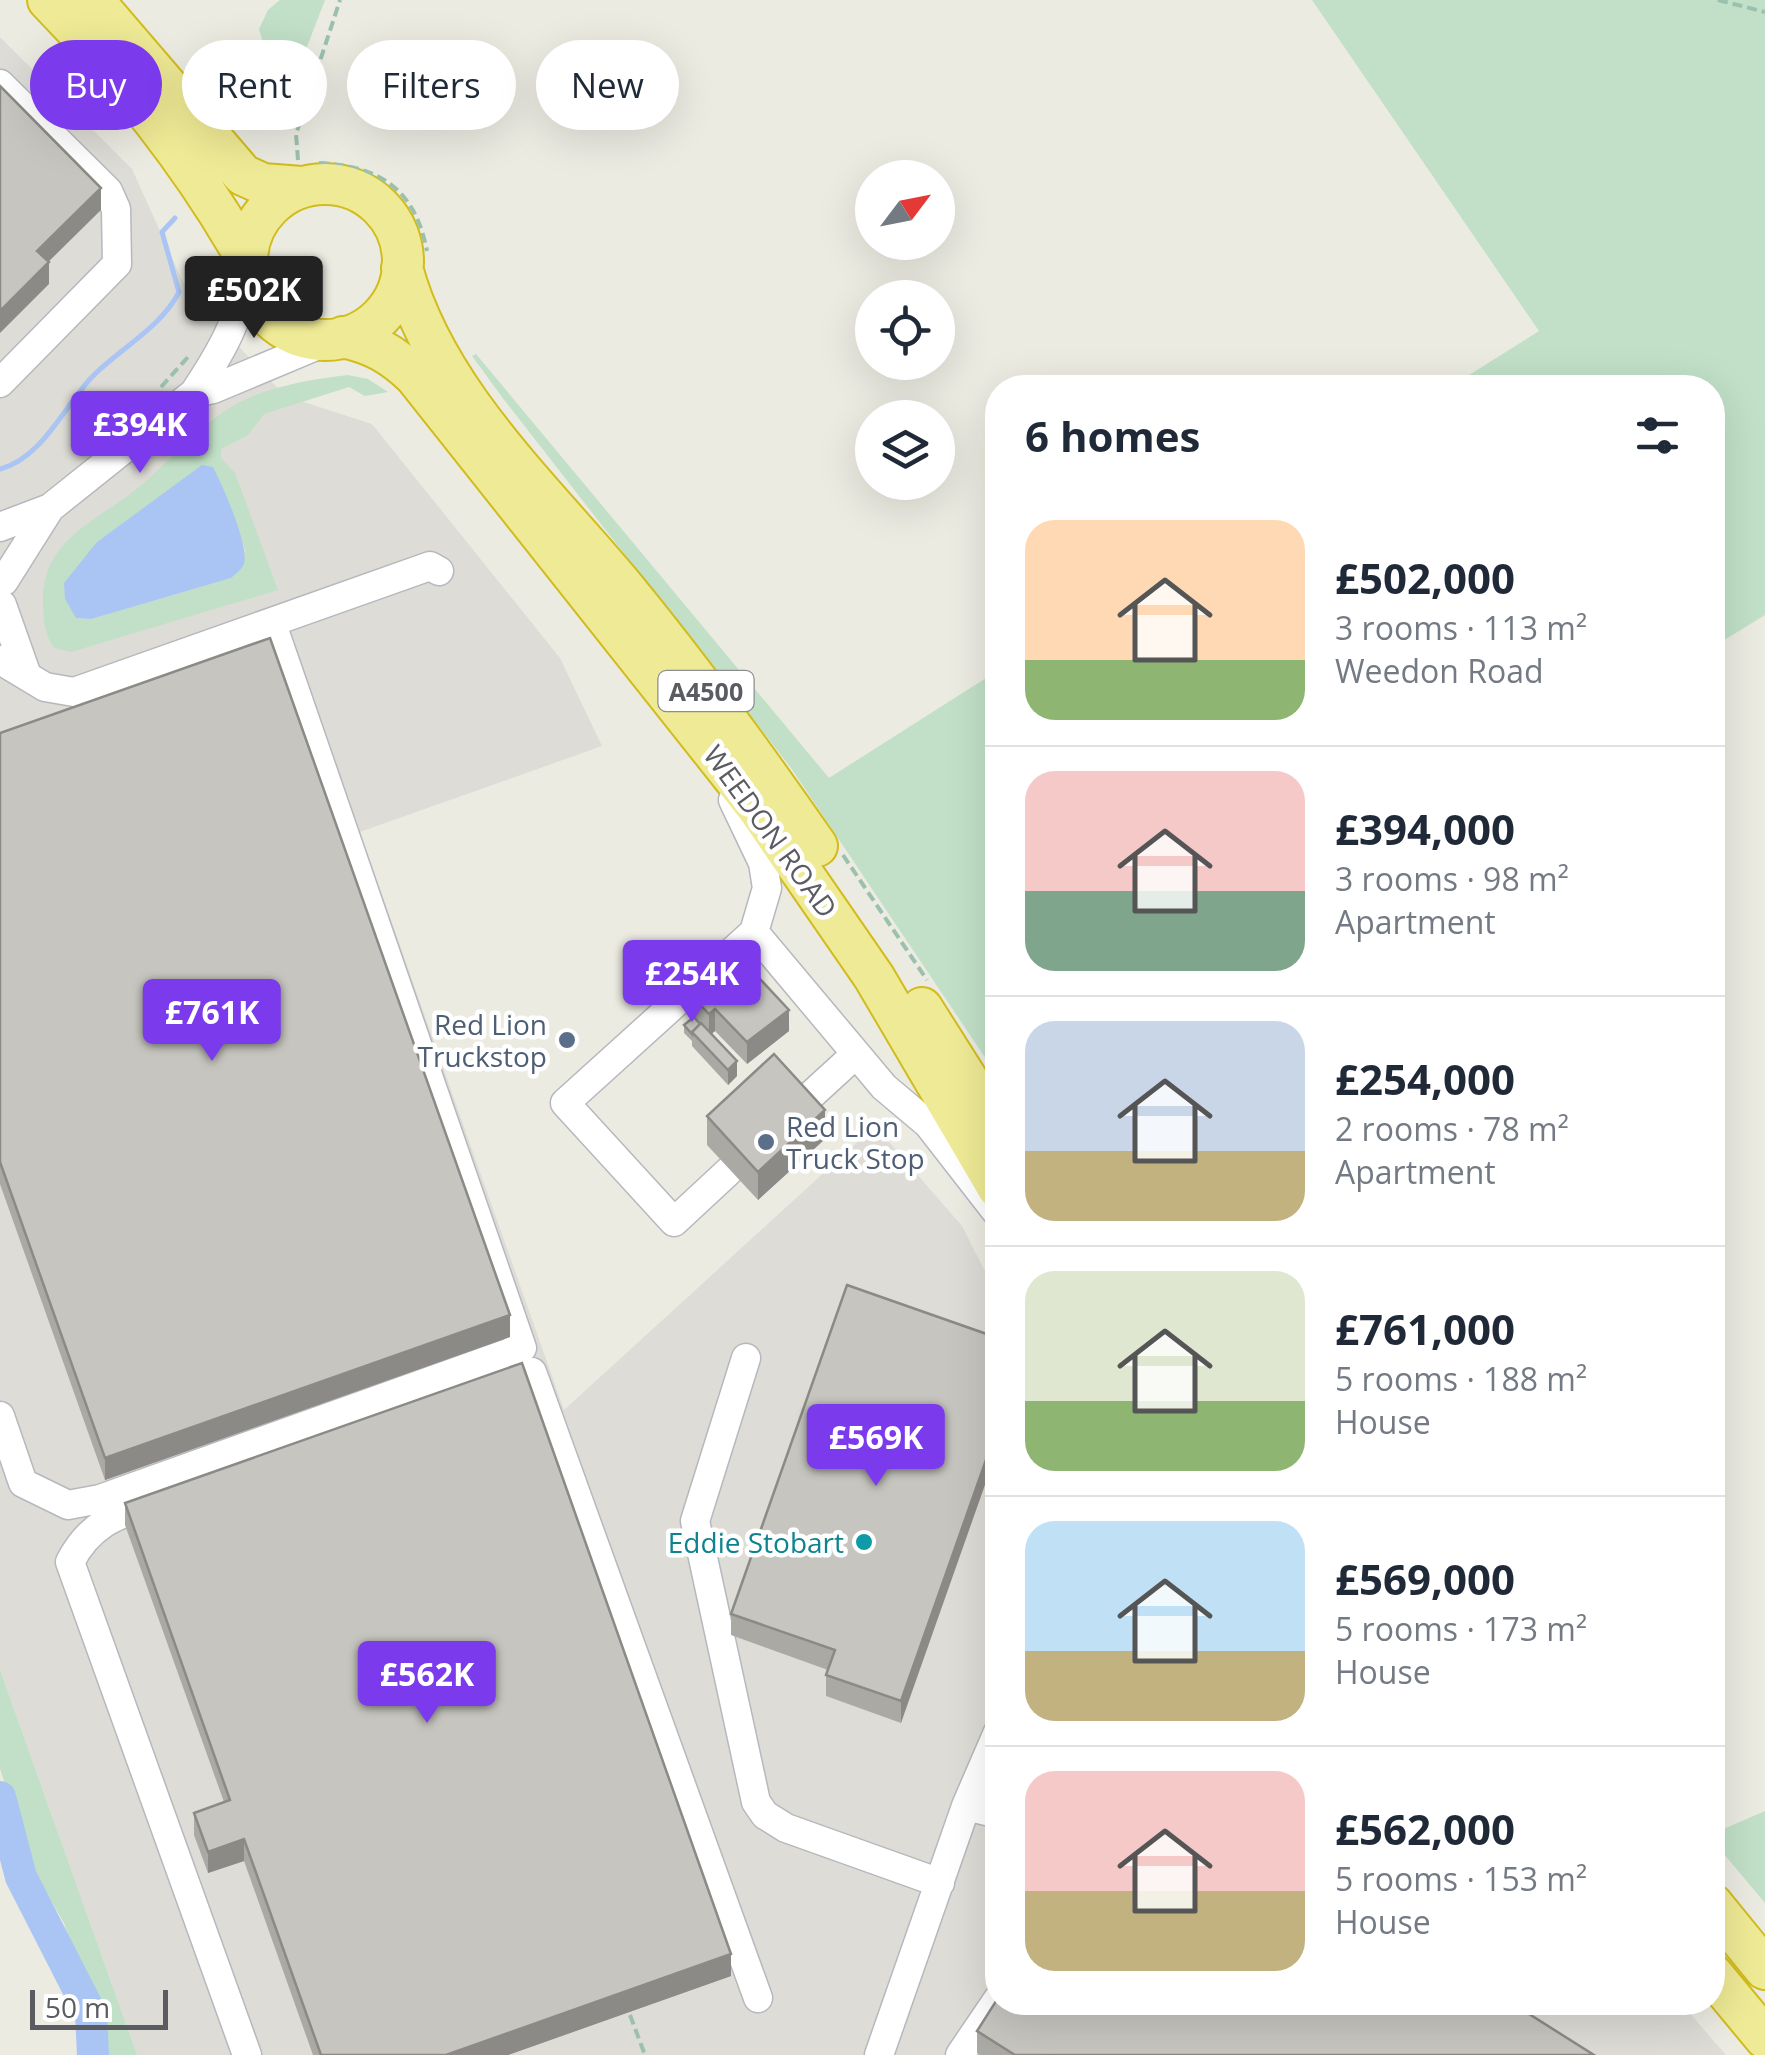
<!DOCTYPE html>
<meta charset="utf-8">
<style>
:root{--surface:#fff;--page:#f2f2f3;--text:#1f2937;--muted:#747a83;--line:#e0e1e3;--accent:#7c3aed}
body{margin:0;font-family:"Open Sans",sans-serif;background:var(--page);color:var(--text);height:100vh;display:flex;flex-direction:column;font-size:38px;white-space:nowrap}
*{box-sizing:border-box;margin:0}
p{font-size:32px;color:var(--muted)}
.icon{flex:none;width:55px;height:55px;fill:none;stroke:currentColor;stroke-width:2;stroke-linecap:round;stroke-linejoin:round}
.map{position:relative;flex:1;overflow:hidden}
.details{position:absolute;left:985px;top:375px;width:740px;height:1640px;display:flex;flex-direction:column;background:var(--surface);border-radius:40px;box-shadow:0 10px 40px #0002}
.details>*{flex:none}
.banner{position:absolute;left:30px;top:40px;width:805px;height:90px;display:flex;gap:20px}
.needle{width:65px;rotate:58deg}
.buttons{position:absolute;left:855px;top:160px;display:grid;gap:20px}
.buttons a{display:grid;place-items:center;width:100px;height:100px;border-radius:50%;background:var(--surface);box-shadow:0 10px 40px #0002;font-size:50px}
.scale{position:absolute;left:30px;bottom:25px;width:138px;box-sizing:border-box;padding-left:10px;border:5px solid #5a5c61;border-top:0;font-size:28px;line-height:35px;white-space:nowrap;color:#5a5c61;-webkit-text-stroke:8px #fff;paint-order:stroke}
.price{position:absolute;translate:-50% -85px;padding:0 22px;border-radius:10px;background:var(--accent);color:#fff;font-size:32px;line-height:65px;filter:drop-shadow(0 2px 5px #0008)}
.price::after{content:'';position:absolute;left:50%;top:60px;width:30px;height:22px;margin-left:-15px;background:inherit;clip-path:polygon(0 0,100% 0,50% 100%)}
.price.on{background:#222;color:#fff}
ul{padding:0;list-style:none}
li{display:flex;align-items:center;gap:30px;height:250px;padding:0 40px}
li+li{border-top:2px solid var(--line)}
li span{display:grid;place-items:center;flex:none;width:280px;height:200px;border-radius:30px;color:#555}
li>.icon{margin-inline-start:auto}
span .icon{width:120px;height:120px;fill:#fffc;stroke-width:1}
li b{font-size:42px}
h2{display:flex;justify-content:space-between;align-items:center;height:120px;padding:0 40px;font-size:42px}
.tag{padding:0 35px;border-radius:45px;background:var(--surface);box-shadow:0 10px 40px #0002;font-size:35px;line-height:90px}
.tag.on{background:var(--accent);color:#fff}
.map>svg:first-child{display:block}
.industrial{fill:#dddcd6}
.green{fill:#c1e0c7;fill-rule:evenodd}
.water{fill:#aac5f3}
.lines{fill:none;stroke-linecap:round;stroke-linejoin:round}
.stream{stroke:#aac5f3;stroke-width:5}
.river{stroke:#aac5f3;stroke-width:32}
.minor-casing{stroke:#b7b8bd;stroke-width:31}
.highway-casing{stroke:#d1bc1c;stroke-width:44}
.path{stroke:#9bc0ad;stroke-width:4;stroke-dasharray:10 5;stroke-linecap:butt}
.minor{stroke:#fff;stroke-width:28}
.highway{stroke:#efea95;stroke-width:40}
.wall{fill:#aaa9a4}
.shaded-wall{fill:#8b8a86}
.building{fill:#c6c5bf;stroke:#8b8a86;stroke-width:2.5}
.service-dot{fill:#5c6f8a;stroke:#fff;stroke-width:4}
.culture-dot{fill:#0f9aa8;stroke:#fff;stroke-width:4}
.labels{text-anchor:middle;dominant-baseline:central;stroke-width:9;stroke-linejoin:round;paint-order:stroke}
.shield{fill:#fff;stroke:#8c8d90;stroke-width:2.5}
.shield-label{font-size:25px;font-weight:bold;fill:#5a5c61}
.street-label{font-size:28px;fill:#5a5c61;stroke:#fff}
.service-label{font-size:28px;fill:#4e5e75;stroke:#fff;text-anchor:end}
.culture-label{font-size:28px;fill:#0d838f;stroke:#fff;text-anchor:end}
</style>
<div class="map">
<svg width="1765" height="2055" viewBox="0 0 1765 2055">
<rect width="100%" height="100%" fill="#ebebe2"/>
<path class="industrial" d="M0,37L132,169L187,291L285,396L372,424L560,658L602,746L360,832L564,1410L875,1126L962,1226L997,1295L998,2002L1681,2003L1726,2055H137L0,1670Z"/>
<path class="green" d="M280,0H325L298,70L303,98L283,116L270,115L264,108L275,81L259,29L268,10Z
M1312,0H1765V615L1713,647L1712,388L1450,387L1539,331Z
M476,354L829,778L997,671L998,1059L990,1065L791,768L502,397L472,356Z
M348,375L368,379L388,392L365,396L349,387L264,414L248,435L221,449V458L235,473L278,590L71,652L54,648C44,633 44,622 43,604C40,537 102,520 145,482C180,451 208,415 251,397C282,384 315,379 348,375ZM202,466L213,467L246,551L231,578L91,619L77,618L97,542Z
M0,1670L137,2055H108L100,1998L78,1964L64,1923L39,1880L0,1769Z
M1765,1811V1903L1718,1847L1712,1834Z"/>
<path class="water" d="M202,465L213,467C222,484 252,551 243,566C240,571 235,574 231,578L91,619L76,618L65,599L64,583L97,542Z"/>
<g class="lines">
<path class="stream" d="M266,120L280,96L282,53
M0,469C41,459 64,407 91,378C120,348 160,329 179,292L162,232L175,218"/>
<path class="river" d="M0,1797L21,1877L91,2014L93,2055"/>
<defs>
<path id="minor" d="M0,84L108,191L116,209L117,264L0,383
M194,393C220,354 239,321 248,275
M0,527L50,508L194,393L213,389L330,340
M4,581L50,508
M2,605L26,673
M0,660L45,687L74,692L430,566L439,571
M754,932L884,1087L928,1124L998,1214
M797,1108L856,1054
M730,1170L674,1222L565,1103L754,932L767,888L763,863L733,800
M746,1358L695,1521L756,1802L765,1815L786,1828L940,1883
M491,1386L532,1372L758,1998
M0,1416L23,1483L68,1505L100,1499L522,1348L272,624
M161,1499C120,1514 91,1521 70,1562L247,2055
M966,1806L998,1814
M879,2055L966,1806L998,1732
M960,2055L998,1999"/>
<path id="highway" d="M48,0C123,77 194,166 247,260
M93,0L243,175L263,184L301,187
M247 262a78 78 0 1 1 156 0a78 78 0 1 1-156 0Z
M402,268C436,396 550,496 631,596C697,677 758,761 817,846
M343,337C374,344 392,354 415,376L756,806L874,977L998,1188
M922,1008L998,1128
M1712,1904L1765,1969
M1712,1974L1765,2038"/>
</defs>
<use href="#minor" class="minor-casing"/>
<use href="#highway" class="highway-casing"/>
<path class="path" d="M1718,0L1765,12
M298,160L296,134L340,0
M319,163C380,166 415,189 427,251
M161,387L188,357
M843,855L927,980
M1712,1850L1718,1847
M630,2015L645,2055"/>
<use href="#minor" class="minor"/>
<use href="#highway" class="highway"/>
</g>
<path class="wall" d="M0,733L510,1337L105,1480L0,1184Z
M689,993L789,1031L747,1064L715,1031L711,1034L737,1076L728,1085L692,1046V1041L684,1033V1025L692,1018L689,1015Z
M707,1116L825,1139L758,1200L707,1145Z
M998,1338L901,1723L826,1696V1675L828,1670L731,1635V1614Z
M125,1503L731,1976L508,2055H313L244,1861L208,1873L194,1835V1813L224,1802L125,1525Z
M977,2031L1594,2055H980L977,2053Z"/>
<path class="shaded-wall" d="M101,188V210L37,273V251Z
M49,262V284L0,333V311Z
M715,1009V1031L709,1036V1014Z
M789,1010V1031L747,1064V1042Z
M737,1061V1076L728,1085V1070Z
M825,1110V1139L758,1200V1172Z
M510,1315V1337L105,1480V1458Z
M998,1426V1448L901,1723V1701Z
M244,1839V1861L208,1873V1852Z
M731,1954V1976L508,2055H446Z"/>
<path class="building" d="M0,86L101,188L37,251L49,262L0,311Z
M270,638L510,1315L105,1458L0,1162V733Z
M733,950L789,1010L747,1042L715,1009L709,1014L689,993Z
M694,1017L700,1024L692,1032V1034L684,1025Z
M701,1023L737,1061L728,1070L692,1032Z
M774,1054L825,1110L758,1172L707,1116Z
M847,1285L998,1338V1426L901,1701L826,1675L835,1650L731,1614Z
M522,1363L731,1954L446,2055H321L244,1839L208,1852L194,1813L230,1800L125,1503Z
M998,1998V2002H1510L1594,2055H1015L977,2031Z"/>
<g class="service-dot">
<circle cx="567" cy="1040" r="10"/>
<circle cx="766" cy="1142" r="10"/>
</g>
<circle class="culture-dot" cx="864" cy="1542" r="10"/>
<g class="labels">
<rect class="shield" x="658.5" y="671" width="95" height="40" rx="8"/>
<g class="shield-label">
<text x="706" y="691">A4500</text>
</g>
<g class="street-label">
<text transform="translate(771 831) rotate(54)">WEEDON ROAD</text>
</g>
<g class="service-label">
<text x="547" y="1024">Red Lion<tspan x="547" dy="32">Truckstop</tspan></text>
<text x="786" y="1126" text-anchor="start">Red Lion<tspan x="786" dy="32">Truck Stop</tspan></text>
</g>
<g class="culture-label">
<text x="844" y="1542">Eddie Stobart</text>
</g>
</g>
</svg>
<div class="buttons">
<a><svg class="needle" viewBox="-14 -14 28 28"><path d="M0-13l5 13h-10z" fill="#e53935"/><path d="M0 13l5-13h-10z" fill="#747a83"/></svg></a>
<a><svg class="icon" aria-label="locate" viewBox="0 0 24 24"><circle cx="12" cy="12" r="6"/><path d="M12 2v4M12 18v4M2 12h4M18 12h4"/></svg></a>
<a><svg class="icon" aria-label="layers" viewBox="0 0 24 24"><path d="M12 4l9 5-9 5-9-5zM3 14l9 5 9-5"/></svg></a>
</div>
<div class="scale">50 m</div>
<b class="price on" style="left:254px;top:341px">£502K</b>
<b class="price" style="left:140px;top:476px">£394K</b>
<b class="price" style="left:692px;top:1025px">£254K</b>
<b class="price" style="left:212px;top:1064px">£761K</b>
<b class="price" style="left:876px;top:1489px">£569K</b>
<b class="price" style="left:427px;top:1726px">£562K</b>
<div class="banner">
<a class="tag on">Buy</a>
<a class="tag">Rent</a>
<a class="tag">Filters</a>
<a class="tag">New</a>
</div>
<section class="details">
<h2>6 homes<svg class="icon" aria-label="filters" viewBox="0 0 24 24"><path d="M4 7h16M4 17h16"/><circle cx="9" cy="7" r="2"/><circle cx="15" cy="17" r="2"/></svg></h2>
<ul>
<li><span style="background:linear-gradient(#ffd9b3 70%,#8fb573 0)"><svg class="icon" aria-label="home" viewBox="0 0 24 24"><path d="M3 11l9-7 9 7M6 9v11h12V9"/></svg></span><div><b>£502,000</b><p>3 rooms · 113 m²</p><p>Weedon Road</p></div></li>
<li><span style="background:linear-gradient(#f6c9c9 60%,#7fa58c 0)"><svg class="icon" aria-label="home" viewBox="0 0 24 24"><path d="M3 11l9-7 9 7M6 9v11h12V9"/></svg></span><div><b>£394,000</b><p>3 rooms · 98 m²</p><p>Apartment</p></div></li>
<li><span style="background:linear-gradient(#c9d6e8 65%,#c2b280 0)"><svg class="icon" aria-label="home" viewBox="0 0 24 24"><path d="M3 11l9-7 9 7M6 9v11h12V9"/></svg></span><div><b>£254,000</b><p>2 rooms · 78 m²</p><p>Apartment</p></div></li>
<li><span style="background:linear-gradient(#dfe7d0 65%,#8fb573 0)"><svg class="icon" aria-label="home" viewBox="0 0 24 24"><path d="M3 11l9-7 9 7M6 9v11h12V9"/></svg></span><div><b>£761,000</b><p>5 rooms · 188 m²</p><p>House</p></div></li>
<li><span style="background:linear-gradient(#bfe0f5 65%,#c2b280 0)"><svg class="icon" aria-label="home" viewBox="0 0 24 24"><path d="M3 11l9-7 9 7M6 9v11h12V9"/></svg></span><div><b>£569,000</b><p>5 rooms · 173 m²</p><p>House</p></div></li>
<li><span style="background:linear-gradient(#f6c9c9 60%,#c2b280 0)"><svg class="icon" aria-label="home" viewBox="0 0 24 24"><path d="M3 11l9-7 9 7M6 9v11h12V9"/></svg></span><div><b>£562,000</b><p>5 rooms · 153 m²</p><p>House</p></div></li>
</ul>
</section>
</div>
